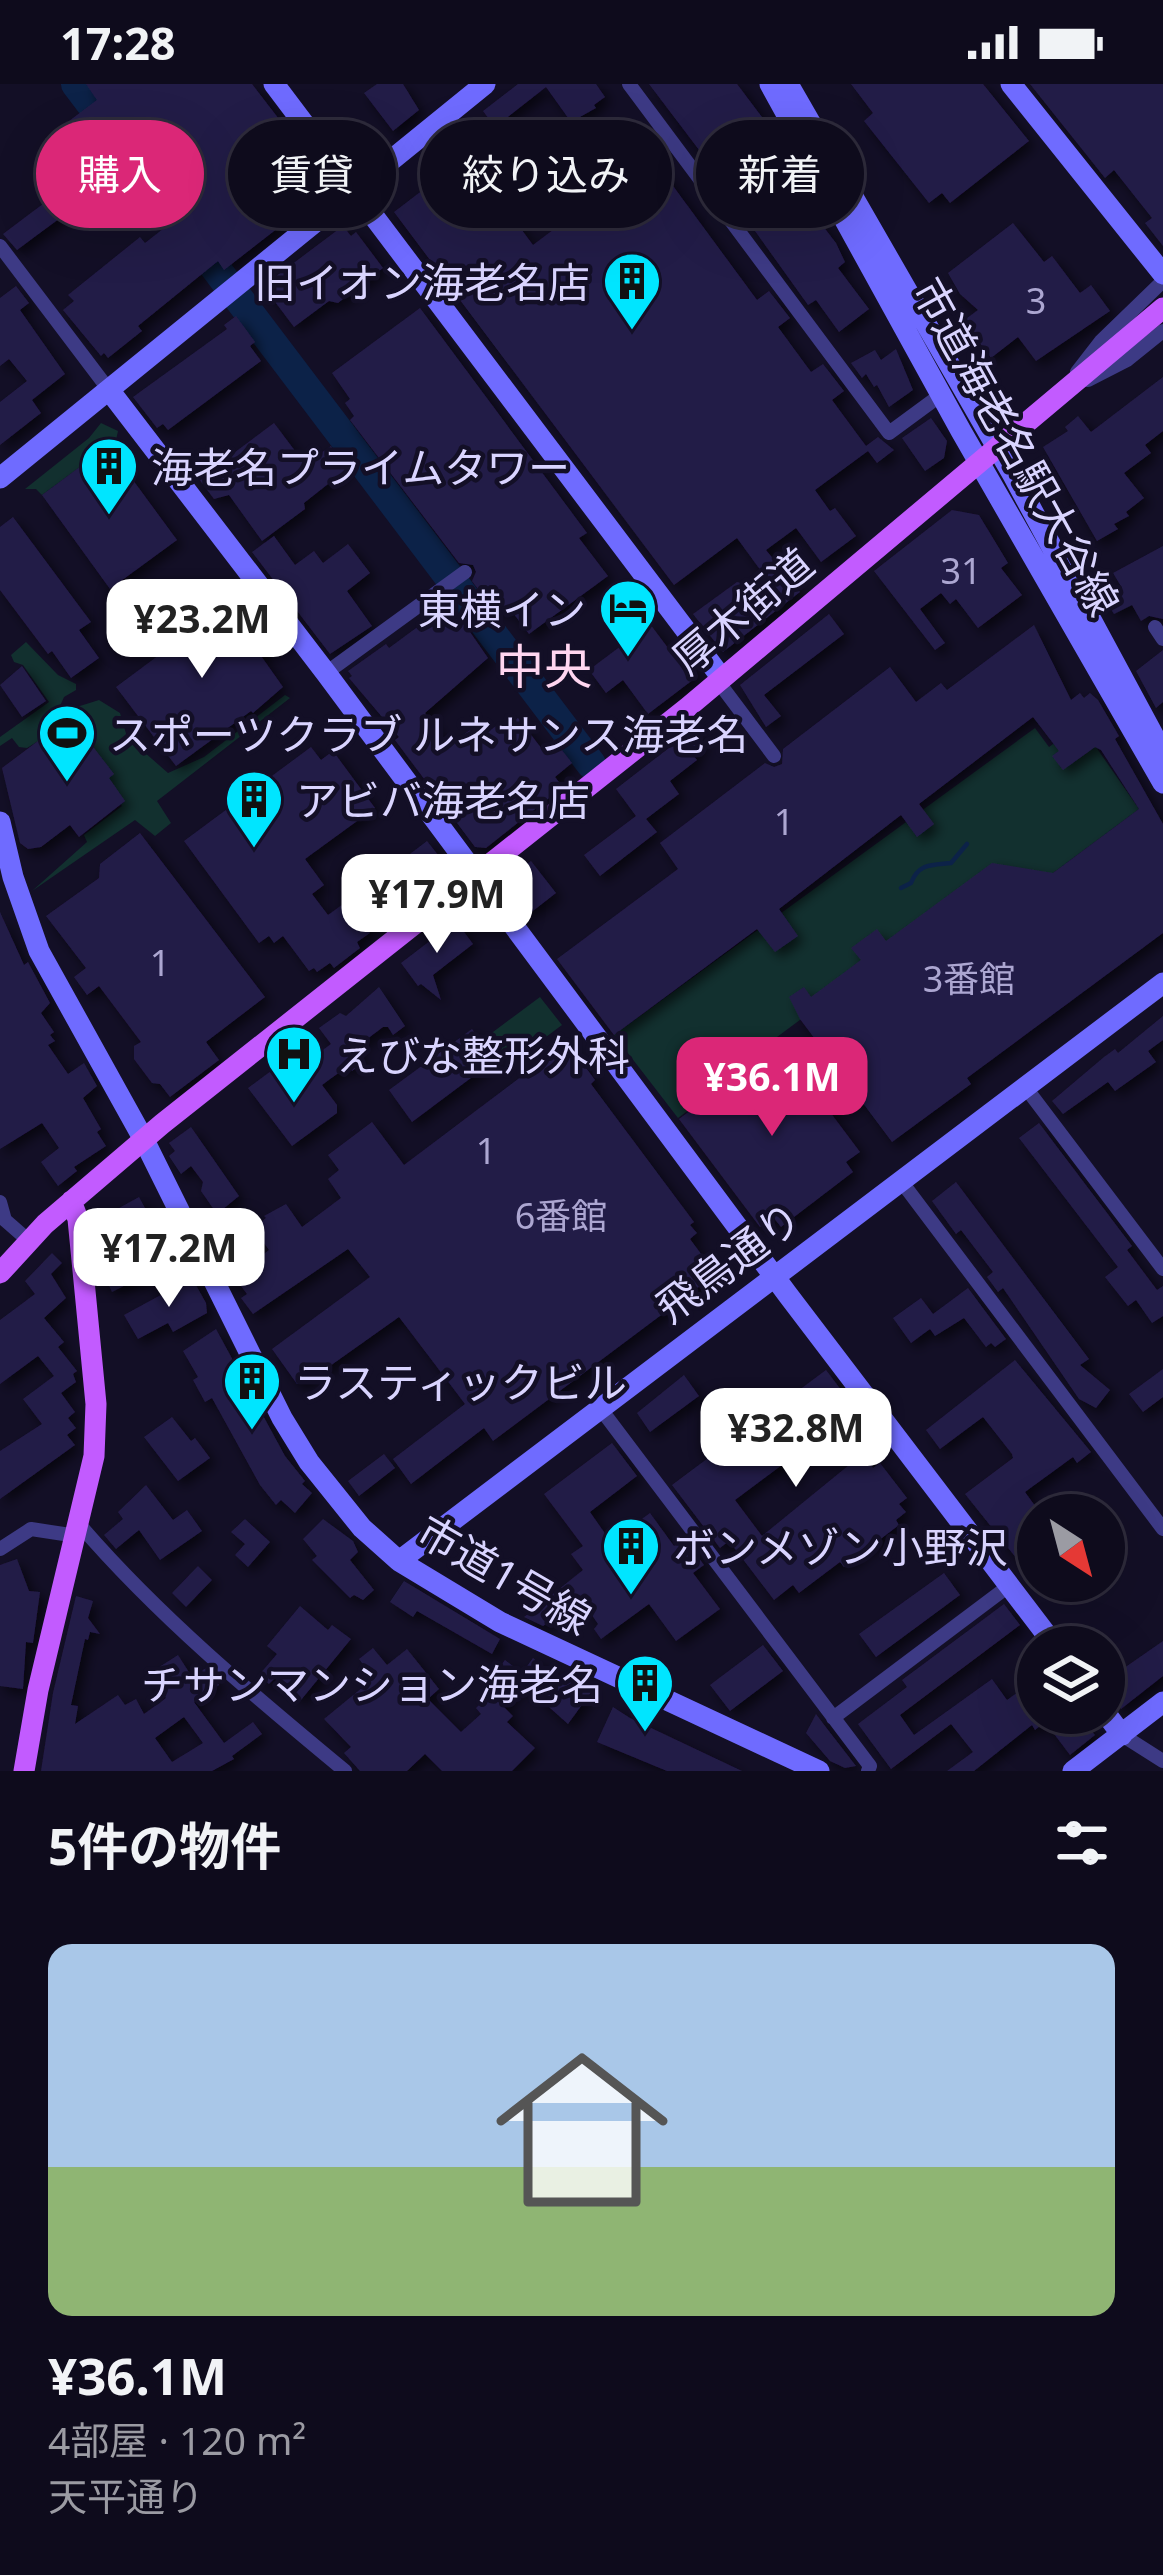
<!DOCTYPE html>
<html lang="ja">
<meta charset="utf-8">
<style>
:root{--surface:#0e0b1c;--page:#171425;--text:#f1f3f6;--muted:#9b9ba3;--line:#2e2b3b;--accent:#db2777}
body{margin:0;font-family:"Noto Sans","Noto Sans JP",sans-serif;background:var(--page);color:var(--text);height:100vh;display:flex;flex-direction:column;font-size:45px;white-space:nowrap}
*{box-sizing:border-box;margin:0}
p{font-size:39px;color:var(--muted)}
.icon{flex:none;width:66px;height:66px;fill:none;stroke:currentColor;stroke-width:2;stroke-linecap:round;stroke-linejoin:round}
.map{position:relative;height:1687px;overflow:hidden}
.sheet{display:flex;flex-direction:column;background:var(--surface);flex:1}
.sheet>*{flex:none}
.guide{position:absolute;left:36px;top:36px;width:1092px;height:108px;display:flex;gap:24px}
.needle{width:78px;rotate:144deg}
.fabs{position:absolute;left:1017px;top:1410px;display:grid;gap:24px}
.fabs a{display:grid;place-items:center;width:108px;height:108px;border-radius:50%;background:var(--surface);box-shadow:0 12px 48px #0002,0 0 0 3px var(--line);font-size:60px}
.price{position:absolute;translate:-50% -102px;padding:0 27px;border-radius:24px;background:#fff;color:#222;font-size:39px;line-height:78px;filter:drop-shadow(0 3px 6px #0008)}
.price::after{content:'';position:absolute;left:50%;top:72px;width:36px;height:27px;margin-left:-18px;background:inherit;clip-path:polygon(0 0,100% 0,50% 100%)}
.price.active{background:var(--accent);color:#fff}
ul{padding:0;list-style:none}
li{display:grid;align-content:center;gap:24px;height:636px;padding:0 48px}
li+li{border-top:3px solid var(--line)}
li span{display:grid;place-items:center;height:372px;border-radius:24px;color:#555}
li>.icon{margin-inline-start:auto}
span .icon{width:216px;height:216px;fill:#fffc;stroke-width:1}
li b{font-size:51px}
h2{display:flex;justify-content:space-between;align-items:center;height:144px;padding:0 48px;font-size:51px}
.pill{padding:0 42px;border-radius:54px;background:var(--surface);box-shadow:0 12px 48px #0002,0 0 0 3px var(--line);font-size:42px;line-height:108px}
.pill.active{background:var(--accent);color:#fff}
.status{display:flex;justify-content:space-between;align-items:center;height:84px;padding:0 60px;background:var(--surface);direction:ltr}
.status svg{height:33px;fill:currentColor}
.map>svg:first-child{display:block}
.green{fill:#12302f}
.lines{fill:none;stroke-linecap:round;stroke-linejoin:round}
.stream{stroke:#0c2248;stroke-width:4.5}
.river{stroke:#0c2248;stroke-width:30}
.building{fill:#241b47;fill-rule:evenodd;filter:url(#shadow)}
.street{stroke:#3d3a85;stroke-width:14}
.secondary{stroke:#6f6bff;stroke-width:21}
.primary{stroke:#c25bff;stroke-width:21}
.labels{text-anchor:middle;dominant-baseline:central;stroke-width:9;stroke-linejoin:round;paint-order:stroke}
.number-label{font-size:36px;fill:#aca6d1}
.poi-label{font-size:42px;fill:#d9d4ff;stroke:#130f26;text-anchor:start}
.street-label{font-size:42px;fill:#d9d4ff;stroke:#130f26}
.quarter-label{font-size:48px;fill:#ffd6f0;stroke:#130f26}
</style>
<div class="status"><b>17:28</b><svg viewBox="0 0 49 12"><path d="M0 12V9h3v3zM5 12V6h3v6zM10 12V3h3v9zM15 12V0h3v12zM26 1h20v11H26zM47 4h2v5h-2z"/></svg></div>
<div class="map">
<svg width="1163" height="1687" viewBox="0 0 1163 1687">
<defs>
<filter id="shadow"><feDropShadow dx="5.5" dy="5.5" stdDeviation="6" flood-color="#0009"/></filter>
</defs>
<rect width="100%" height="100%" fill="#130f26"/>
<path class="green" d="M101,339L118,347L114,365L117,375L107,363L42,411L36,405H25L89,354Z
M26,558L58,591L76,600V606L64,613L60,622L64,627L99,616L120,629L127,653L168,689L204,673L285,611L290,614L157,717L171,739L155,752L135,736L32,807L87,758L84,751L122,722L63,642L27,664L19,663L12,654L0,662V653L49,618L23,581L14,578L11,571Z
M1080,640L1139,725L1053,789L812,927L777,953L780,958L678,1034L614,951L1035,644L1049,663Z
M540,913L562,941L511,979L489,951Z"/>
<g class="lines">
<path class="stream" d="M901,804L911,799C919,779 932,781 951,779L967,760"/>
<path class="river" d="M76,0L591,680"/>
</g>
<path class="building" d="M86,0H252L322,91L318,113L224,186L218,177L138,242L142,247L108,274L104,269L101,272L63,226L74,217L68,211L140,153L145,159L182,130L141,74L17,166L3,150L128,56L112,35L60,74L45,55L97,16Z
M377,0H403L419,26L393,47L364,9Z
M518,0H596L605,13L594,21L596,24L571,38L546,3L495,43L483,27Z
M649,0H737L780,57L772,64L805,109L800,112L836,159L845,178L838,184L869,225L839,248L816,216L808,221L755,147L759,145Z
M851,0H983L1029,57L950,119L942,109L929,119L864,37L873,29Z
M1030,0H1163V162L1145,139L1152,134L1114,86L1105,94Z
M465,47L475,61L465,69L533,161L651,72L757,216L769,207L790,234L778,243L811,288L823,280L844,307L832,316L866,362L878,353L894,366L877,379L868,367L815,406L830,427L835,424L856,452L821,478L796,444L766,466L800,508L723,568L693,530L737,498L777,509L737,454L674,501L394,128L432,99L420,82Z
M1013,139L1044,178L1052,172L1080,209L1091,201L1110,227L1036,277L1018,253L991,274L963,237L978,226L960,210L948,189Z
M343,142L351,152L356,148L383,184L338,219L329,217L294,243L263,202Z
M16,202L29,219L20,226L65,290L32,316L41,329L0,361V318L27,297L9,275L0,282V214Z
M420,224L587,449L579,454L608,492L529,550L510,525L503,529L494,518L490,521L472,497L476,488L473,481L459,479L350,336L354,332L345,319L350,315L332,289Z
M236,232L255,258L250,262L261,277L168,346L163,340L157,344L133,313L227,245L224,241Z
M896,265L913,306L889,323L877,301L874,303L866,290L862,294L851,279L875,266L881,276Z
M1163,293V347L1145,361L1151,369L1124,389L1144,414L1126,428L1129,432L1114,440L1118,445L1097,457L1043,363L1068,347L1065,343L1078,332L1091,348Z
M931,334L947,357L944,374L925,387L902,354Z
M274,339L305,380L331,362L347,385L304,419L305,425L262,457L229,411L214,415L199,395Z
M108,362L177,456L110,505L42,411Z
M952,426L979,431L1008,479L1001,484L1022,511L978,544L956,515L950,520L941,509L920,525L945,559L935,566L874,487Z
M13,433L91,538L79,546L99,574L71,594L52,567L48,570L0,506V443Z
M274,452L295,481L314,467L323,479L348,460L370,489L347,507L372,542L330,570L252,468Z
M1163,462V535L1149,532L1141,537L1132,521L1114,530L1104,514L1122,504L1113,489Z
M212,506L235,537L244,530L268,563L259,569L283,603L253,629L251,627L176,682L116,603L186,551L184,548L190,544L180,530Z
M450,519L488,574L425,629L449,661L470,646L477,656L496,642L499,647L518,634L542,665L554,656L572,679L555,693L563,703L486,764L475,763L395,656L399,653L349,594L352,592L348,587L386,560L389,564Z
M829,530L844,550L764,611L781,632L766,643L740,601Z
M650,540L671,568L677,564L698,592L648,630L623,596L606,609L589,586Z
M1034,541L1071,616L1080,609L1084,614L1090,609L1098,616L1119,652L1115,655L1163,740V849L967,994L971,1000L892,1058L800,935L789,913L804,903L811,913L861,876L851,864L877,845L886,857L992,779L1053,789L1139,725L1101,666L1095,663L1063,686L1052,672L1059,667L1033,633L919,720L934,740L917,753L901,731L779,825L798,852L775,868L757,845L614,951L557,875L678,785L660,759L765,679L774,683L782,680L783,665L890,583L916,618L941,599L947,606Z
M1163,566V618L1156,624L1136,587Z
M22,582L46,617L22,633L0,601Z
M70,633L114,690L109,694L125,717L79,753L70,741L41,763L28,765L20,759L2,684Z
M692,646L704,662L693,671L697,676L670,697L679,710L646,735L657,748L600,792L584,771L636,732L616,705Z
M311,663L321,676L333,667L375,724L305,775L324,801L312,810L328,831L350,815L370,842L367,844L370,849L357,858L360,864L334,884L330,879L317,888L314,884L309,887L283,852L274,859L269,852L259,859L184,757Z
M140,749L265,913L206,958L219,976L170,1013L160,1000L152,999L134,975V962L141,958L99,902L87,911L74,893L86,884L46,832L99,794L100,780Z
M427,757L446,781L390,823L359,819L350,807L364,797L368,802Z
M531,777L556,809L529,830L504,798Z
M0,828L24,881L28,878L50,919L41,929L54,948L50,951L55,957L48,961L68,990L84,979L97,1002L83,1014L101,1045L97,1048L106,1062L74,1083L77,1087L58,1102L41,1078L59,1064L42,1039L0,1065Z
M456,837L473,860L433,891L441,916L421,900L418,902L401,879Z
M379,903L405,942L393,951L388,943H383L354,965L364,978L352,987L348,982L322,1001L337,1021V1029L292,1062L248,1004L290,973L298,984L331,960L319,944L340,929L346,932Z
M1163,932V956L1148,967L1156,978L1115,1007L1108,998L1063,1030L1052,1017L1104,973L1115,965L1118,969Z
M472,945L495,976L412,1038L389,1006Z
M567,958L595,996L591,1000L694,1138L690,1141L697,1149L690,1155L716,1190L493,1357L484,1344L411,1400L393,1375L465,1320L399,1233L306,1299L297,1300L272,1265L370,1193L348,1165L253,1230L241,1214L247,1210L234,1193L269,1166L253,1144L266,1134L264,1132L286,1120L302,1143L341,1114L328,1095L339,1086L328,1071L372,1038L404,1081Z
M779,960L860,1068L846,1078L853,1088L781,1143L773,1133L760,1143L679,1035Z
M1039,1039L1132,1162L1127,1166L1157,1206L1163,1202V1232L1152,1239L1136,1216L1128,1222L1105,1193L1118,1183L1019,1054Z
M191,1043L239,1112L217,1130L201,1107L203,1098L191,1082L181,1090L169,1072L175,1067L169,1059Z
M956,1098L1089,1275L1080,1281L1110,1306L1096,1324L1079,1315L1003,1204L998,1208L987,1193L993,1188L961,1146L956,1150L932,1117Z
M139,1113L152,1137L125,1152L137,1176L144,1173L151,1188L112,1208L103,1189L115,1177L101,1151L108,1146L101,1134Z
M52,1169L62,1179L51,1190L66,1214L44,1234L64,1258L58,1263L77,1287L73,1290L76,1298L61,1309L75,1328L68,1334L76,1344L67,1351L75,1361L0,1415V1367L42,1340L23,1315L54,1292L38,1272L0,1300V1236L35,1210L25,1197Z
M192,1194L206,1219L207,1229L173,1248L168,1239L138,1255L124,1231Z
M968,1204L1006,1255L995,1263L991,1259L986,1263L964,1234L935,1252L930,1245L911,1259L893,1234L921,1214L933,1230Z
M216,1245L285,1372L305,1397L302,1400L312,1409L295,1429L281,1416L276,1421L260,1401L212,1314L205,1318L193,1296L198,1293L183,1267Z
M1015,1276L1091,1368L1077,1379L1073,1373L1025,1408L1038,1426V1467L1021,1480L965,1410L1013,1374L1012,1370L983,1333L940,1365L926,1346Z
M1163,1285V1313L1143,1328L1129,1310Z
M826,1286L873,1348L855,1361L873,1384L880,1379L907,1414L899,1420L906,1428L896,1436L899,1441L844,1483L840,1478L799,1509L793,1501L774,1516L729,1457L720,1464L672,1401ZM825,1349L849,1381L762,1452L735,1416Z
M684,1291L699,1312L650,1348L637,1329Z
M172,1333L191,1357L195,1354L210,1374L178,1397L144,1353Z
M612,1359L637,1392L590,1428L611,1458L650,1429L674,1462L684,1454L704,1481L693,1489L720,1525L676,1557L649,1520L601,1555L594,1545L598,1540L581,1515L543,1542L524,1533L583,1486L571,1470L583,1462L544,1410Z
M384,1370L395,1384L359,1412L348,1397Z
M146,1401L173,1436L187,1426L202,1447L160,1476L139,1446L116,1465L104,1451L123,1435L118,1428Z
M245,1435L270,1458L248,1483L235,1471L245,1460L231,1448Z
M323,1435L353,1457L358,1468L350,1476L374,1506L363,1516L354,1511L350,1514L312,1476L317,1472L303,1455Z
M17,1475L29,1507L40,1508L33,1559L26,1558L23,1605L0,1602V1481Z
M198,1482L212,1496L186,1523L172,1509Z
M944,1489L960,1511L876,1573L859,1550Z
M404,1497L500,1555L492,1570L417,1527L413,1533L390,1518Z
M76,1512L93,1517L88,1534L100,1550L90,1548L88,1556L85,1555L71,1621L78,1622L75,1640L118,1611L125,1621L136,1615L144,1630L166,1614L150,1589L178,1571L192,1593L206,1584L219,1601L194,1618L224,1659L253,1638L262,1650L232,1672L234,1675L212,1687H41L53,1609ZM184,1633L203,1659L172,1678L155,1654Z
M1004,1520L1020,1541L900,1631L914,1651L992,1595L1007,1616L1038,1594V1629H1076L1095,1651L1070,1671L1045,1638L1035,1646L1032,1641L974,1687H947L973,1668L951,1640L891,1685L858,1640L907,1603L902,1596Z
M300,1522L328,1546L332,1541L351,1555L301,1616L275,1594L269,1600L259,1591L277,1570L267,1562Z
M1163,1557V1592L1121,1625L1104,1598Z
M763,1561L783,1587L730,1627L710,1601Z
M373,1564L387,1581L407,1565L439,1605L428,1615L461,1648L481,1630L476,1624L504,1596L495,1589L505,1576L522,1589L533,1574L562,1597L568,1589L592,1607L568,1640L522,1599L504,1623L513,1632L507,1638L535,1664L512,1687H442L425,1670L407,1687H360L344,1669L351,1663L324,1635L374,1594L359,1575Z
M613,1623L630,1634L742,1687H667L597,1658Z
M816,1630L825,1642L856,1682L845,1684L830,1677L806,1649Z"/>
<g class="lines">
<path class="street" d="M629,0L889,349L942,310
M0,162L109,306
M1077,288L1101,257L1163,197
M1088,296L1127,276L1163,247
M1155,543L1163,555
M326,589L465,488
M717,596L774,672
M1026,1004L1163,1185
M901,1097L1163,1445
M0,1118L5,1136L29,1157
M600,1324L870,1682L868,1687
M79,1440C158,1532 252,1610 345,1687
M0,1465L31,1445L77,1452
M833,1634L1010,1501
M1122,1651L1163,1677"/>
<path class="secondary" d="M274,0L721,593
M770,0L961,347L1163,699
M788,0L1013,391L1163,669
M1011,0L1163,190
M109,306L326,589L788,1211L1056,1563
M0,394L485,0
M0,738L13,793L39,867L144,1056L282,1334L309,1378L362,1444L399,1477L500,1538L819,1687
M399,1477L1163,899
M1104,1627L1122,1651
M1073,1687L1163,1618"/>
<path class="primary" d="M0,1189L45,1140L162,1040L687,624L1163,224
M24,1687L38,1606L94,1372L96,1320L78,1135L71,1117"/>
</g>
<defs>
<symbol id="building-pin" viewBox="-11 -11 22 30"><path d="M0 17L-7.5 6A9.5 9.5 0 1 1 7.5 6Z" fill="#00e5ff" stroke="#130f26"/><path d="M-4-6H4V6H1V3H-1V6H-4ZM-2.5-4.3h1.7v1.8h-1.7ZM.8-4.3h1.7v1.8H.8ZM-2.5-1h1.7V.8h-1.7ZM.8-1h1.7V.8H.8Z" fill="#111"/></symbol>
<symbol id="hotel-pin" viewBox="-11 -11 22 30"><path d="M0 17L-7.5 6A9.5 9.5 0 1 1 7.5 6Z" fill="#00e5ff" stroke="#130f26"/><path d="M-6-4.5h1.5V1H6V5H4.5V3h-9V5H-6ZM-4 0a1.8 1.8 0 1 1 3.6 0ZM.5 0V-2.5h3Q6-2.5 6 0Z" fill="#111"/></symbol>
<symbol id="stadium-pin" viewBox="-11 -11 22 30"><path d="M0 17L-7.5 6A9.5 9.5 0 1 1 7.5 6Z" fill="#00e5ff" stroke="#130f26"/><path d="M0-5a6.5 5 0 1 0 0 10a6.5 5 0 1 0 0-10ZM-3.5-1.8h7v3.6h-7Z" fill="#111"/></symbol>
<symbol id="hospital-pin" viewBox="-11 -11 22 30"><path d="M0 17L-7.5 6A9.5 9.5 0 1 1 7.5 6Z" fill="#00e5ff" stroke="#130f26"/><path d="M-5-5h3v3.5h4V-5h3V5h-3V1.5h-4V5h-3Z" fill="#111"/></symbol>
</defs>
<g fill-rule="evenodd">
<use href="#building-pin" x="599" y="164" width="66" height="90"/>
<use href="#building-pin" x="76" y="349" width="66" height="90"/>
<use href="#hotel-pin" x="595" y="491" width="66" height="90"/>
<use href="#stadium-pin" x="34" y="616" width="66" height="90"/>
<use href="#building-pin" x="221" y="682" width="66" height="90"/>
<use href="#hospital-pin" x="261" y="937" width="66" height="90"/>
<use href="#building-pin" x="219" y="1264" width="66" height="90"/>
<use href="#building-pin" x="598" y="1429" width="66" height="90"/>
<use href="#building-pin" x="612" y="1566" width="66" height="90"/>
</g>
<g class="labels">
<g class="number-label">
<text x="1036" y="216">3</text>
<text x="961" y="486">31</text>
<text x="784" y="737">1</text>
<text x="160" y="878">1</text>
<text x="969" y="894">3番館</text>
<text x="486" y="1066">1</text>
<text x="561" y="1131">6番館</text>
</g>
<g class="poi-label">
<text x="590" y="197" text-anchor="end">旧イオン海老名店</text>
<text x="151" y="382">海老名プライムタワー</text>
<text x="586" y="524" text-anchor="end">東横イン</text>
<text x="109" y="649">スポーツクラブ ルネサンス海老名</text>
<text x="296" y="715">アビバ海老名店</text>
<text x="336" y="970">えびな整形外科</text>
<text x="294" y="1297">ラスティックビル</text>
<text x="673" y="1462">ボンメゾン小野沢</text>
<text x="603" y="1599" text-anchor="end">チサンマンション海老名</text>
</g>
<g class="street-label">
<text transform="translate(1017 362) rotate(61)">市道海老名駅大谷線</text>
<text transform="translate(742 526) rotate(-40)">厚木街道</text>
<text transform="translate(728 1177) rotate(-37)">飛鳥通り</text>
<text transform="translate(505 1490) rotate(30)">市道1号線</text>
</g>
<g class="quarter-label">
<text x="544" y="581">中央</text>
</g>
</g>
</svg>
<div class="fabs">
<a><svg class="needle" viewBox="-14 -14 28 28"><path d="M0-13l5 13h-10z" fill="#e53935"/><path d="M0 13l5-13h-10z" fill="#9b9ba3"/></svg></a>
<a><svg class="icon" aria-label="layers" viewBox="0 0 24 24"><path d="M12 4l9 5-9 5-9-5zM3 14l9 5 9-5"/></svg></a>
</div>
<b class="price" style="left:202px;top:597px">¥23.2M</b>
<b class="price" style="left:437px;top:872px">¥17.9M</b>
<b class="price active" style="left:772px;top:1055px">¥36.1M</b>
<b class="price" style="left:169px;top:1226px">¥17.2M</b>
<b class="price" style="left:796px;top:1406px">¥32.8M</b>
<div class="guide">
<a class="pill active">購入</a>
<a class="pill">賃貸</a>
<a class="pill">絞り込み</a>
<a class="pill">新着</a>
</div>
</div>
<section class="sheet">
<h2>5件の物件<svg class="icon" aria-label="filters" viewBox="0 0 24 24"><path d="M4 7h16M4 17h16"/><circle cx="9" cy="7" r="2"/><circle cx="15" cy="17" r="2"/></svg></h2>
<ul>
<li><span style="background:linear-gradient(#a9c7e8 60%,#8fb573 0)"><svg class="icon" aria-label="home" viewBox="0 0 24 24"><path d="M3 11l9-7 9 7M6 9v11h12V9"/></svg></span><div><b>¥36.1M</b><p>4部屋 · 120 m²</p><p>天平通り</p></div></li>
</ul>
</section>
